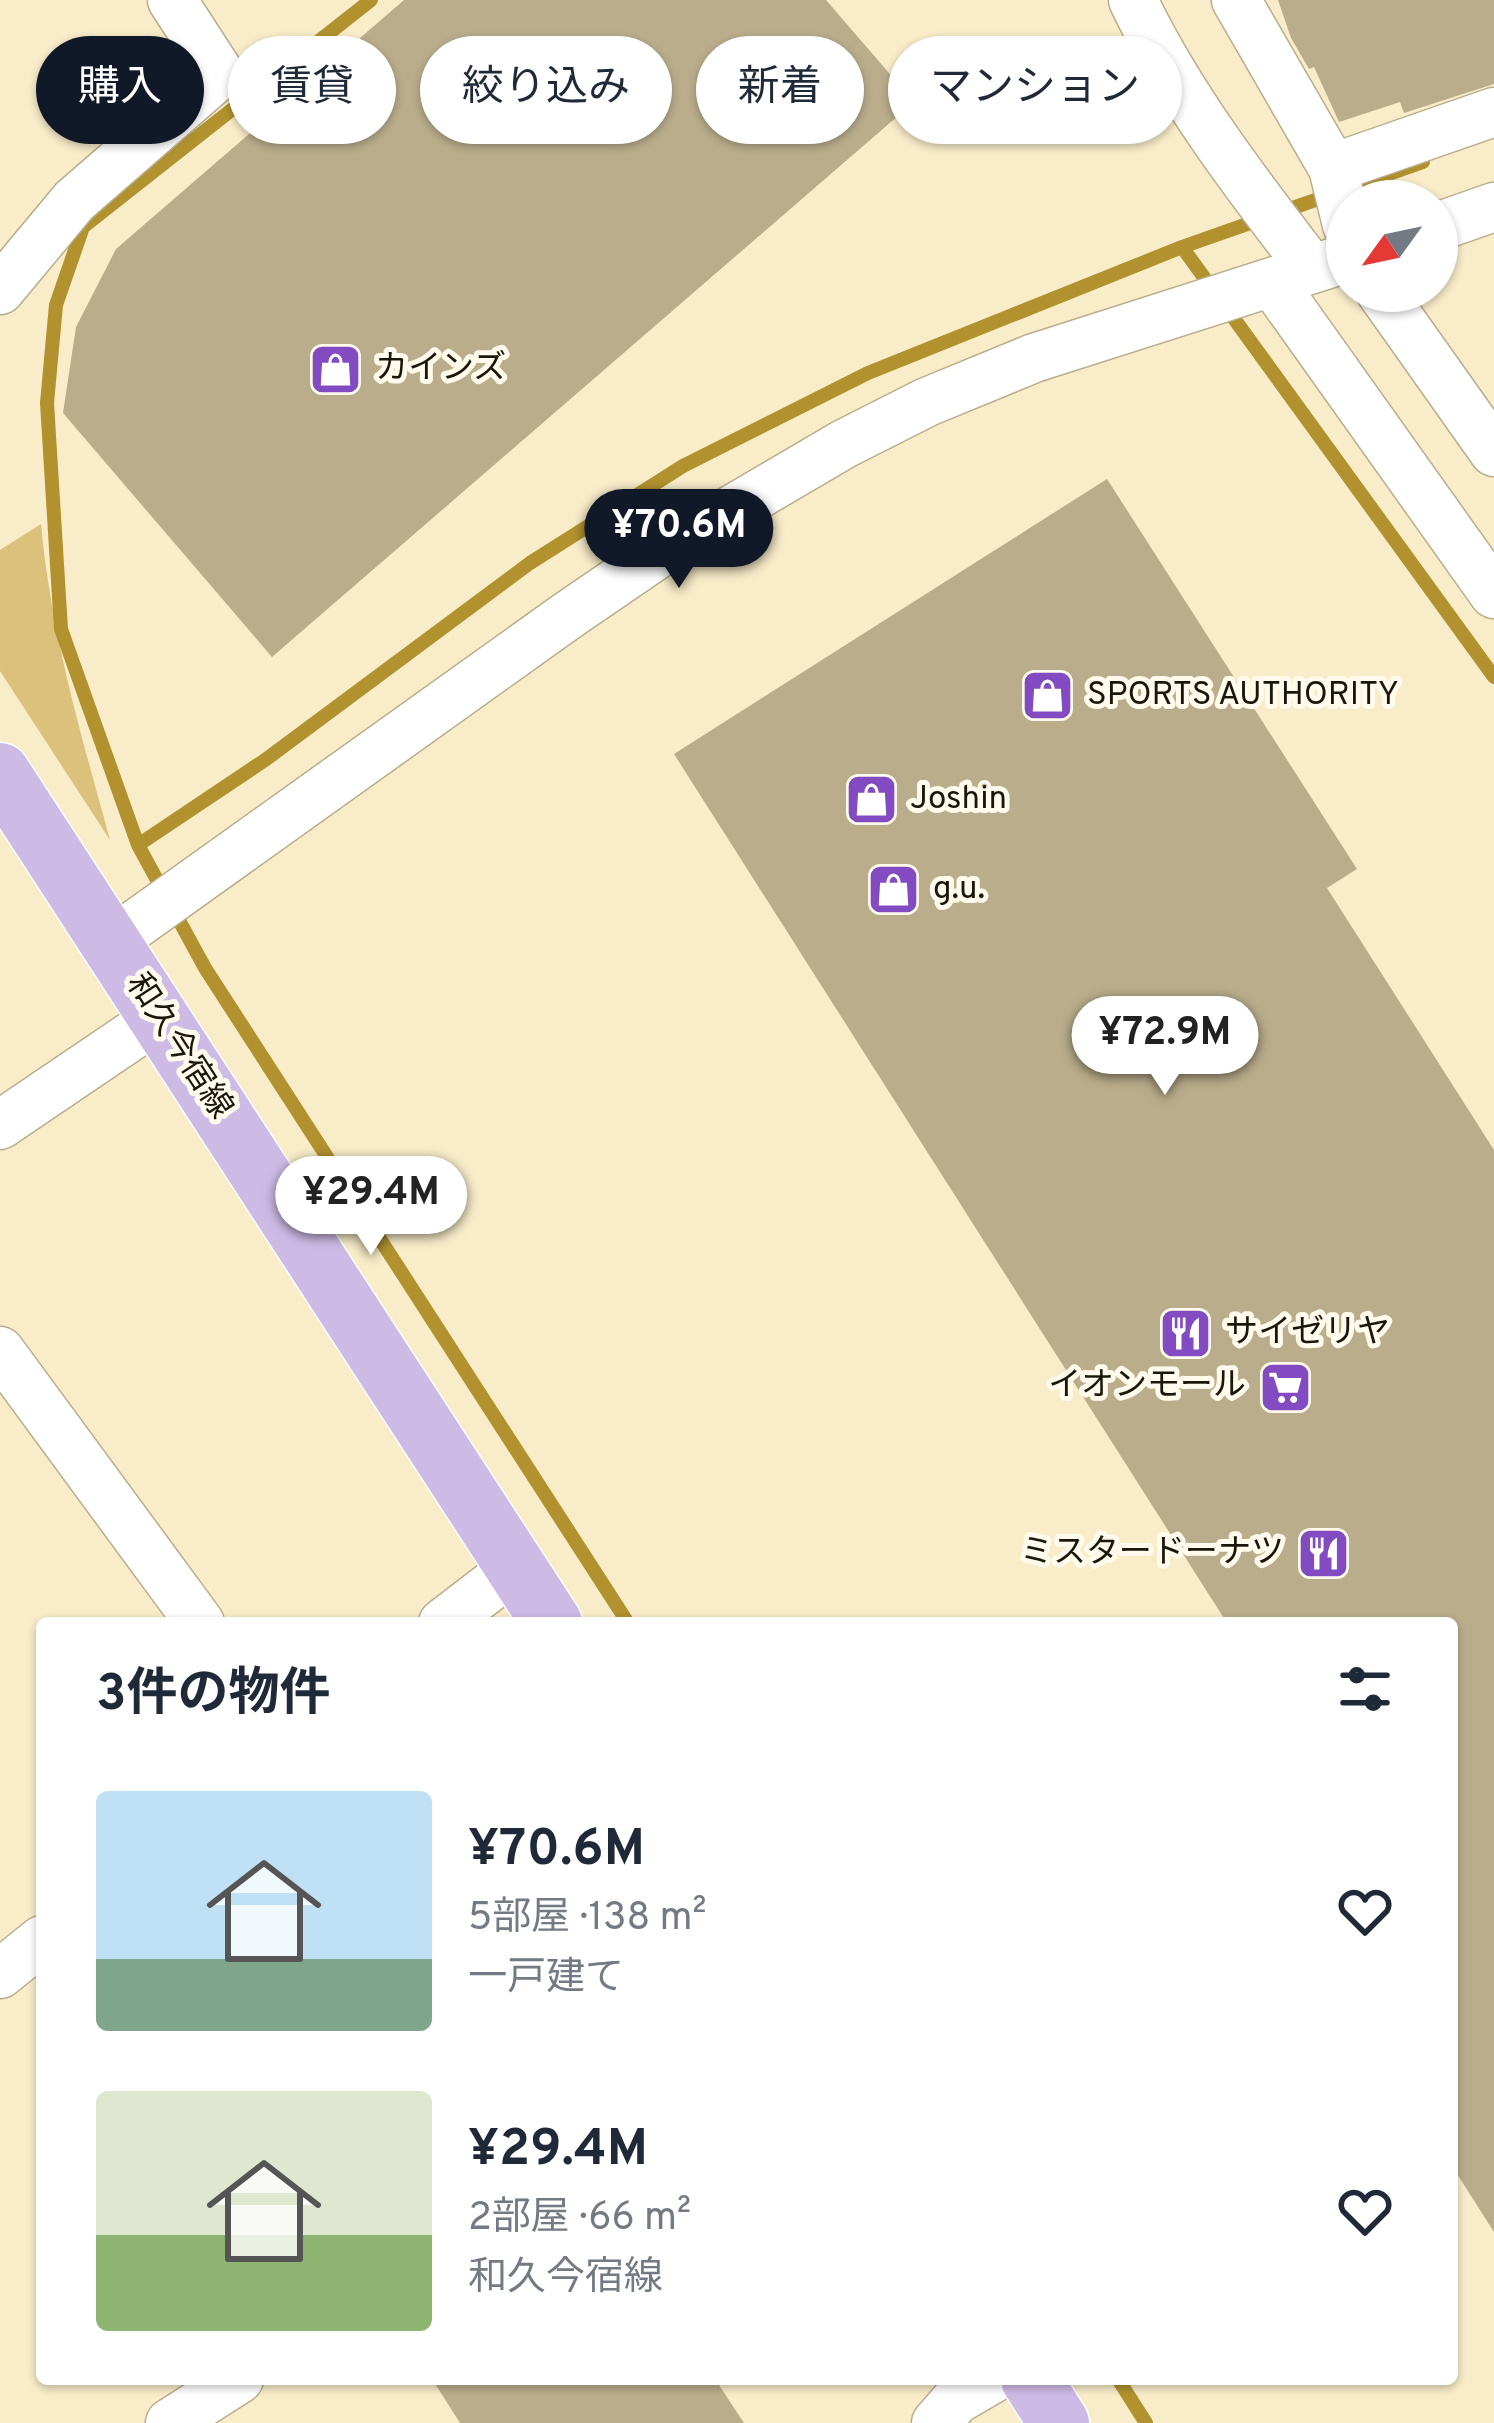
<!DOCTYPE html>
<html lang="ja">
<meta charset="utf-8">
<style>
:root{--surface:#fff;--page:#f6f6f7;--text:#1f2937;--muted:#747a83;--accent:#111827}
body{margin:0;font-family:Overpass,"Noto Sans JP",sans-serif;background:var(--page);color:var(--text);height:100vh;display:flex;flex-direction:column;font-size:45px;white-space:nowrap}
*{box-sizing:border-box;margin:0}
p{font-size:39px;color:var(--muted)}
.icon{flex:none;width:66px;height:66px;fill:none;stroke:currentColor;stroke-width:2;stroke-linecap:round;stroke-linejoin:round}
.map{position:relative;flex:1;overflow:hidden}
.drawer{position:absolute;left:36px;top:1617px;width:1422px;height:768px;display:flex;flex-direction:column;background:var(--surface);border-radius:12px;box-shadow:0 3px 9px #0004}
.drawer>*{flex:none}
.top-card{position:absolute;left:36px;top:36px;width:1422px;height:108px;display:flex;gap:24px}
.needle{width:78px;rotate:237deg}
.buttons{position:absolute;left:1326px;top:180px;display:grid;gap:24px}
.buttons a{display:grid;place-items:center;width:132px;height:132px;border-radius:50%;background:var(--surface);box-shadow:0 3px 9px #0004;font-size:60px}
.price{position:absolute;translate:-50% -102px;padding:0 27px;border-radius:42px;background:#fff;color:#222;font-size:39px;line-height:78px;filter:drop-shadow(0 3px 6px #0008)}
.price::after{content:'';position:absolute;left:50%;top:72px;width:36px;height:27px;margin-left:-18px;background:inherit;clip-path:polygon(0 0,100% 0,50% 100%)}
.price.on{background:var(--accent);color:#fff}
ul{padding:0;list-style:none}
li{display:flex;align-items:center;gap:36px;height:300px;padding:0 60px}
li span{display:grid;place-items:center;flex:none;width:336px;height:240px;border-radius:12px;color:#555}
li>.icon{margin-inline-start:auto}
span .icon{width:144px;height:144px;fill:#fffc;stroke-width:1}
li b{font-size:51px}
h2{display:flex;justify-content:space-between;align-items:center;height:144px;padding:0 60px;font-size:51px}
.tag{padding:0 42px;border-radius:54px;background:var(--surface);box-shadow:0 3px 9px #0004;font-size:42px;line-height:108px}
.tag.on{background:var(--accent);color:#fff}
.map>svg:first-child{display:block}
.green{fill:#dac27d}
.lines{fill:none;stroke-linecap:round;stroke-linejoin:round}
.stream{stroke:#b1922e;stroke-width:14}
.building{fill:#b9ad8b}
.minor-casing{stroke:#b9ad8c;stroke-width:51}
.major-casing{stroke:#fff;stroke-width:63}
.minor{stroke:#fff;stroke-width:48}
.major{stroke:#cdbbe6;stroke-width:60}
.labels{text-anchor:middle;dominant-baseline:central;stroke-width:10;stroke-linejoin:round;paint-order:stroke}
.poi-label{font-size:33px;fill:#1a1609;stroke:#fffaec;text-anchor:start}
.street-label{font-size:33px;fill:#1a1609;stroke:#fffaec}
</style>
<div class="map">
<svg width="1494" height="2423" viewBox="0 0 1494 2423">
<rect width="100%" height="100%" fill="#f8ecc9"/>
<path class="green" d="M41,524C51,634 81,734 110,840L0,671V550Z"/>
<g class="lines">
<path class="stream" d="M371,0L83,227L56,305L47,403L61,629L138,845L205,968L628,1623
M1182,247L1494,677
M138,845L265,760L530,563L683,466L868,373L1182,247L1423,162
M1118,2379L1146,2423"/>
</g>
<path class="building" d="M404,0H826L914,102L272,657L63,413L76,327L116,249Z
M1278,0H1494V84L1404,113L1400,102L1339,122L1314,67L1309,69L1291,38Z
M1107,479L1357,869L1327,888L1494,1150V2232L1452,2166V1623H1227L674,754Z
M432,2379H715L744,2423H460Z"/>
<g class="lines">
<defs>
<path id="minor" d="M1133,0C1178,95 1247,185 1311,268
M1236,0L1333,168L1347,225
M1333,168L1494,112
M1437,227L1494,207
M1272,282L1494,594
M0,290L74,201L220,74L172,0
M1380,291L1494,452
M111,942L567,616L665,549L844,444L927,402L1034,358L1347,258
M0,1125L158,1018
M0,1351L200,1623
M443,1623L516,1567
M0,1974L42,1940
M170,2423L239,2379
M936,2423L956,2400L992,2379"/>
<path id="major" d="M0,773L552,1623
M1031,2379L1059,2423"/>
</defs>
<use href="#minor" class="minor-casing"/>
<use href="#major" class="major-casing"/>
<use href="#minor" class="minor"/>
<use href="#major" class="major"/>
</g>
<defs>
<symbol id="shop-square" viewBox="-11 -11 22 22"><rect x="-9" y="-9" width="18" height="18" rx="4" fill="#824bc2" stroke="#fffaec"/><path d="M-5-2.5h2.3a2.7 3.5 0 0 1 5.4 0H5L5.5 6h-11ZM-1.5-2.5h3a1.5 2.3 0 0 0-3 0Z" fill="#fff"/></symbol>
<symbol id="restaurant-square" viewBox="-11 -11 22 22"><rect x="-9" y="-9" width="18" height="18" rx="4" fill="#824bc2" stroke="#fffaec"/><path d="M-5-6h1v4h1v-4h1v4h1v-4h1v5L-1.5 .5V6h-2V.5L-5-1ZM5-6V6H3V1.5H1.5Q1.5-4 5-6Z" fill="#fff"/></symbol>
<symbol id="supermarket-square" viewBox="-11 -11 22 22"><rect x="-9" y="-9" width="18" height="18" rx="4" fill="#824bc2" stroke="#fffaec"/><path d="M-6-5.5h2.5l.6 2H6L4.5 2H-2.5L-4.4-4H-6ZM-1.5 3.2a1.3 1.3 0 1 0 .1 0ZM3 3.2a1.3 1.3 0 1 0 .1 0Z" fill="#fff"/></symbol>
</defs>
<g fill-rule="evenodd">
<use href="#shop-square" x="306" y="340" width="59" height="59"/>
<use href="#shop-square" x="1018" y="666" width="59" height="59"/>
<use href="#shop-square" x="842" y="770" width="59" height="59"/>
<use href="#shop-square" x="864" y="860" width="59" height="59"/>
<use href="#restaurant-square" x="1156" y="1304" width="59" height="59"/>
<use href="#supermarket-square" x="1256" y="1358" width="59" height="59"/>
<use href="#restaurant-square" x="1294" y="1524" width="59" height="59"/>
</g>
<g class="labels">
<g class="poi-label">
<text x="375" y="370">カインズ</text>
<text x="1087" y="696">SPORTS AUTHORITY</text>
<text x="910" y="800">Joshin</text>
<text x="933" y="890">g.u.</text>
<text x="1225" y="1334">サイゼリヤ</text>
<text x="1246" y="1387" text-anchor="end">イオンモール</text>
<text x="1284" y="1554" text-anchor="end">ミスタードーナツ</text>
</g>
<g class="street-label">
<text transform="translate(178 1047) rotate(57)">和久今宿線</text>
</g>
</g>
</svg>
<div class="buttons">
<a><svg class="needle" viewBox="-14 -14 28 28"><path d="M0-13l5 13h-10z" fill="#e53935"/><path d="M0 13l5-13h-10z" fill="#747a83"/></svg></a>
</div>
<b class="price on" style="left:679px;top:591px">¥70.6M</b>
<b class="price" style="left:1165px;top:1098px">¥72.9M</b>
<b class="price" style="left:371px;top:1258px">¥29.4M</b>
<div class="top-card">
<a class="tag on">購入</a>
<a class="tag">賃貸</a>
<a class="tag">絞り込み</a>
<a class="tag">新着</a>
<a class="tag">マンション</a>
</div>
<section class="drawer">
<h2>3件の物件<svg class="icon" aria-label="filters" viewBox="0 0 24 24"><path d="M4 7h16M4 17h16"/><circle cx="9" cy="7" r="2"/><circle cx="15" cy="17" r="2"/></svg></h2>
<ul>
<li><span style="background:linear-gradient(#bfe0f5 70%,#7fa58c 0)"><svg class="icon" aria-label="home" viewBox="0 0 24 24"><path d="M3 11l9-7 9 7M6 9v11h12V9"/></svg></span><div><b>¥70.6M</b><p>5部屋 · 138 m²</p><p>一戸建て</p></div><svg class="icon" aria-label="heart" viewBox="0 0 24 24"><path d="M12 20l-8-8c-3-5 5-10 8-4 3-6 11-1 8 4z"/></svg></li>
<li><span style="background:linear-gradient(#dfe7d0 60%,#8fb573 0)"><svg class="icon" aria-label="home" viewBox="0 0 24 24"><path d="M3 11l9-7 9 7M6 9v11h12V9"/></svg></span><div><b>¥29.4M</b><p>2部屋 · 66 m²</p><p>和久今宿線</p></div><svg class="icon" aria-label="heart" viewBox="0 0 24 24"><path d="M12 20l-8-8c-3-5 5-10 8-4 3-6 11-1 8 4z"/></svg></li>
</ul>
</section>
</div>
